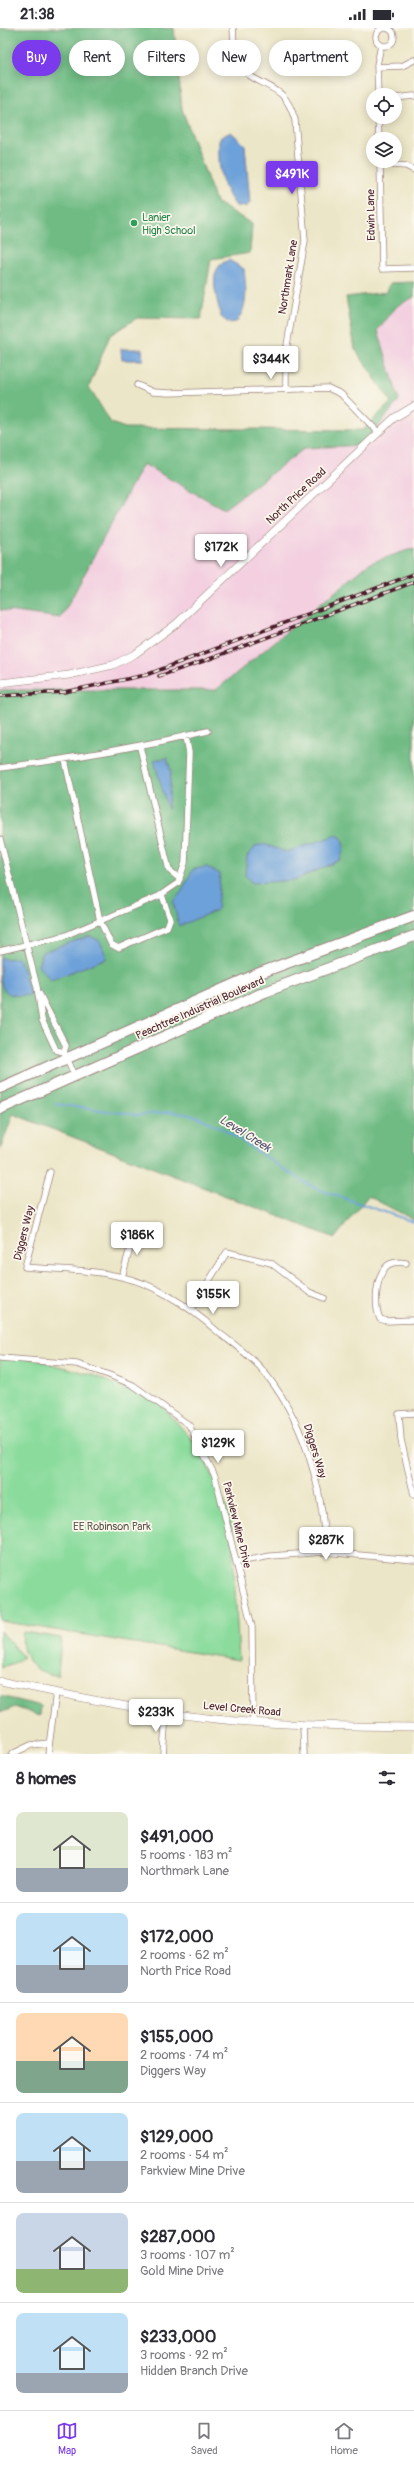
<!DOCTYPE html>
<meta charset="utf-8">
<style>
:root{--surface:#fff;--page:#f7f7f7;--text:#2b2b33;--muted:#7c7c81;--line:#e1e1e2;--accent:#7c3aed}
body{margin:0;font-family:Pangolin,sans-serif;background:var(--page);color:var(--text);height:100vh;display:flex;flex-direction:column;font-size:15px;white-space:nowrap}
*{box-sizing:border-box;margin:0}
p{font-size:13px;color:var(--muted)}
.icon{flex:none;width:22px;height:22px;fill:none;stroke:currentColor;stroke-width:2;stroke-linecap:round;stroke-linejoin:round}
.map{position:relative;height:1726px;overflow:hidden}
.panel{display:flex;flex-direction:column;background:var(--surface);flex:1}
.panel>*{flex:none}
.banner{position:absolute;left:12px;top:12px;width:390px;height:36px;display:flex;gap:8px}
.tools{position:absolute;left:366px;top:60px;display:grid;gap:8px}
.tools a{display:grid;place-items:center;width:36px;height:36px;border-radius:50%;background:var(--surface);box-shadow:0 2px 10px #0003;font-size:20px}
.price{position:absolute;translate:-50% -34px;padding:0 9px;border-radius:4px;background:#fff;color:#222;font-size:13px;line-height:26px;filter:drop-shadow(0 1px 2px #0008)}
.price::after{content:'';position:absolute;left:50%;top:24px;width:12px;height:9px;margin-left:-6px;background:inherit;clip-path:polygon(0 0,100% 0,50% 100%)}
.price.on{background:var(--accent);color:#fff}
ul{padding:0;list-style:none}
li{display:flex;align-items:center;gap:12px;height:100px;padding:0 16px}
li+li{border-top:1px solid var(--line)}
li span{display:grid;place-items:center;flex:none;width:112px;height:80px;border-radius:8px;color:#555}
li>.icon{margin-inline-start:auto}
span .icon{width:48px;height:48px;fill:#fffc;stroke-width:1}
li b{font-size:17px}
h2{display:flex;justify-content:space-between;align-items:center;height:48px;padding:0 16px;font-size:17px}
.tag{padding:0 14px;border-radius:18px;background:var(--surface);box-shadow:0 2px 10px #0003;font-size:14px;line-height:36px}
.tag.on{background:var(--accent);color:#fff}
.status{display:flex;justify-content:space-between;align-items:center;height:28px;padding:0 20px;background:var(--surface);direction:ltr}
.status svg{height:11px;fill:currentColor}
.tab-bar{display:flex;justify-content:space-around;align-items:center;height:56px;border-top:1px solid var(--line);background:var(--surface);font-size:11px;color:var(--muted)}
.tab-bar a{display:grid;justify-items:center;gap:2px}
.tab-bar .on{color:var(--accent)}
.map>svg:first-child{display:block}
.built{fill:#f3cfe0}
.green{fill:#8adb9c;stroke:#6a7d64}
.forest{fill:#6fbb84;stroke:#5c6d58}
.water{fill:#6da1d9;stroke:#5c6082}
.lines{fill:none;stroke-linecap:round;stroke-linejoin:round}
.stream{stroke:#6da1d9;stroke-width:2}
.street-casing{stroke:#9b827a;stroke-width:7}
.secondary-casing{stroke:#9b827a;stroke-width:8}
.highway-casing{stroke:#9b827a;stroke-width:12}
.street{stroke:#fff;stroke-width:5.5}
.secondary{stroke:#fff;stroke-width:7}
.highway{stroke:#fff;stroke-width:10}
.rail-casing{stroke:#4a1f2b;stroke-width:3.5}
.rail{stroke:#fbf7ec;stroke-width:2;stroke-dasharray:6;stroke-linecap:butt}
.leisure-dot{fill:#2e9e5b;stroke:#fbf7ec;stroke-width:1.5}
.labels{text-anchor:middle;dominant-baseline:central;stroke-width:3.5;stroke-linejoin:round;paint-order:stroke}
.street-label{font-size:11px;fill:#4a1f2b;stroke:#fbf7ec}
.leisure-label{font-size:11px;fill:#27864d;stroke:#fbf7ec;text-anchor:start}
.park-label{font-size:11px;fill:#5d574d;stroke:#fbf7ec}
.water-label{font-size:12px;font-style:italic;fill:#585371;stroke:#fbf7ec}
</style>
<div class="status"><b>21:38</b><svg viewBox="0 0 49 12"><path d="M0 12V9h3v3zM5 12V6h3v6zM10 12V3h3v9zM15 12V0h3v12zM26 1h20v11H26zM47 4h2v5h-2z"/></svg></div>
<div class="map">
<svg width="414" height="1726" viewBox="0 0 414 1726">
<rect width="100%" height="100%" fill="#fbf7ec"/>
<filter id="ink" filterUnits="userSpaceOnUse"><feTurbulence type="fractalNoise" baseFrequency=".025" numOctaves="2"/><feDisplacementMap in="SourceGraphic" scale="8" xChannelSelector="R" yChannelSelector="G"/><feConvolveMatrix kernelMatrix="1 2 1 2 8 2 1 2 1" color-interpolation-filters="sRGB"/></filter>
<filter id="wash" filterUnits="userSpaceOnUse"><feTurbulence type="fractalNoise" baseFrequency=".012" numOctaves="4" result="noise"/><feDisplacementMap in="SourceGraphic" scale="16" xChannelSelector="R" yChannelSelector="G"/><feGaussianBlur stdDeviation="0.9" result="paint"/><feColorMatrix in="noise" values="0 0 0 0 0 0 0 0 0 0 0 0 0 0 0 0 0 1.4 0 .05"/><feComposite in="paint" operator="in"/></filter>
<g filter="url(#wash)">
<rect width="100%" height="100%" fill="#ece6c8"/>
<path class="built" d="M414,269V520L370,535L216,662H0V582L61,590L143,436L224,481L305,420L364,417L399,372L378,302L397,278Z"/>
<path class="green" d="M0,1329L29,1330L93,1347L160,1375L200,1421L231,1489L239,1632L0,1593Z
M0,1603L23,1629L14,1635L1,1639Z
M23,1604L61,1610L58,1647C34,1647 19,1627 23,1604Z"/>
<path class="forest" d="M0,0H174L182,81L216,174L252,196L250,225L211,231L201,291L137,290L110,307L89,359L111,395L125,400L363,402L391,374L355,321L346,269L387,264L390,255L414,254V269L397,278L378,302L399,372L364,417L305,420L224,481L143,436L61,590L0,582Z
M414,520V1192L368,1168L335,1210L13,1086L0,1122V662H216L370,535Z
M0,1668L41,1678L40,1688L15,1679L0,1685Z"/>
<path class="water" d="M231,104L245,117L250,175L245,179L236,178C220,157 218,139 219,113L221,109Z
M229,232L244,241C246,260 249,278 236,294L229,295L221,289C217,269 205,240 229,232Z
M121,321H142L143,332H122Z
M167,730L171,743L168,782L154,732Z
M337,807L342,810L344,820L340,832L296,852L252,855L245,847L247,828L257,817H267L286,824Z
M207,839L220,846L217,882L179,898L173,874L182,863L193,841Z
M90,908L100,913L107,930L51,952L38,938L42,924Z
M0,929L4,931L19,930L31,967C0,970 0,961 0,929Z"/>
<g class="lines">
<path class="stream" d="M55,1076L138,1087L172,1084L196,1088L220,1099L304,1154L323,1163L414,1194"/>
</g>
</g>
<g filter="url(#ink)">
<g class="lines">
<defs>
<path id="street" d="M233,0C234,11 233,23 238,34C245,51 269,55 282,67C289,74 292,82 295,92L305,213L286,323V360
M376 9a9 9 0 1 1 18 0a9 9 0 1 1-18 0Z
M377,39L402,38L414,32
M378,67L377,37L381,17
M395,70L414,68
M378,89L379,111
M380,133L382,241L414,240
M380,136L406,138L414,142
M137,357L153,364L169,365L328,360L341,366L378,404
M140,719L169,842L180,851
M65,732L100,893L111,916L118,920L167,899L170,891L162,867
M0,740C70,731 139,719 208,703
M0,811L37,959L42,992L56,1022L64,1024
M0,923L64,908L159,868L178,855L185,835L189,725L186,708
M39,965L66,1018L64,1024L75,1048
M50,1144L25,1239C57,1242 91,1241 122,1249C158,1257 191,1280 218,1304C232,1315 248,1326 260,1339C303,1389 324,1459 325,1524
M406,1235C400,1234 393,1234 388,1237C375,1247 374,1278 380,1291L387,1293L414,1292
M122,1249L135,1202
M192,1280L227,1224L271,1235L309,1264L324,1270
M0,1330L77,1336L109,1347L133,1357L189,1397L215,1448L252,1599L253,1694
M414,1385L399,1386L401,1412L414,1467
M237,1534L271,1528L325,1524L414,1532
M303,1697L304,1726
M12,1726L31,1717L49,1715
M48,1726L56,1664
M163,1726L166,1685"/>
<path id="secondary" d="M0,655L69,647L113,637L135,626L176,596L394,390L414,378
M0,1653C78,1669 156,1686 236,1693C295,1698 354,1698 414,1699"/>
<path id="highway" d="M0,1060L257,946L414,888
M0,1081L265,964L414,908"/>
</defs>
<use href="#street" class="street-casing"/>
<use href="#secondary" class="secondary-casing"/>
<use href="#highway" class="highway-casing"/>
<use href="#street" class="street"/>
<use href="#secondary" class="secondary"/>
<use href="#highway" class="highway"/>
<defs>
<path id="rail" d="M159,648L204,633L414,554
M0,668L64,664L146,647L414,546"/>
</defs>
<use href="#rail" class="rail-casing"/>
<use href="#rail" class="rail"/>
</g>
</g>
<circle class="leisure-dot" cx="134" cy="195" r="4"/>
<g class="labels">
<g class="street-label">
<text transform="translate(371 187) rotate(-91)">Edwin Lane</text>
<text transform="translate(288 249) rotate(-81)">Northmark Lane</text>
<text transform="translate(296 468) rotate(-43)">North Price Road</text>
<text transform="translate(200 980) rotate(-24)">Peachtree Industrial Boulevard</text>
<text transform="translate(24 1205) rotate(-76)">Diggers Way</text>
<text transform="translate(315 1423) rotate(73)">Diggers Way</text>
<text transform="translate(237 1497) rotate(76)">Parkview Mine Drive</text>
<text transform="translate(242 1681) rotate(5)">Level Creek Road</text>
</g>
<g class="leisure-label">
<text x="142" y="189">Lanier<tspan x="142" dy="13">High School</tspan></text>
</g>
<g class="park-label">
<text x="112" y="1498">EE Robinson Park</text>
</g>
<g class="water-label">
<text transform="translate(245 1106) rotate(32)">Level Creek</text>
</g>
</g>
</svg>
<div class="tools">
<a><svg class="icon" aria-label="locate" viewBox="0 0 24 24"><circle cx="12" cy="12" r="6"/><path d="M12 2v4M12 18v4M2 12h4M18 12h4"/></svg></a>
<a><svg class="icon" aria-label="layers" viewBox="0 0 24 24"><path d="M12 4l9 5-9 5-9-5zM3 14l9 5 9-5"/></svg></a>
</div>
<b class="price on" style="left:292px;top:167px">$491K</b>
<b class="price" style="left:271px;top:352px">$344K</b>
<b class="price" style="left:221px;top:540px">$172K</b>
<b class="price" style="left:137px;top:1228px">$186K</b>
<b class="price" style="left:213px;top:1287px">$155K</b>
<b class="price" style="left:218px;top:1436px">$129K</b>
<b class="price" style="left:326px;top:1533px">$287K</b>
<b class="price" style="left:156px;top:1705px">$233K</b>
<div class="banner">
<a class="tag on">Buy</a>
<a class="tag">Rent</a>
<a class="tag">Filters</a>
<a class="tag">New</a>
<a class="tag">Apartment</a>
</div>
</div>
<section class="panel">
<h2>8 homes<svg class="icon" aria-label="filters" viewBox="0 0 24 24"><path d="M4 7h16M4 17h16"/><circle cx="9" cy="7" r="2"/><circle cx="15" cy="17" r="2"/></svg></h2>
<ul>
<li><span style="background:linear-gradient(#dfe7d0 70%,#9aa5b1 0)"><svg class="icon" aria-label="home" viewBox="0 0 24 24"><path d="M3 11l9-7 9 7M6 9v11h12V9"/></svg></span><div><b>$491,000</b><p>5 rooms · 183 m²</p><p>Northmark Lane</p></div></li>
<li><span style="background:linear-gradient(#bfe0f5 65%,#9aa5b1 0)"><svg class="icon" aria-label="home" viewBox="0 0 24 24"><path d="M3 11l9-7 9 7M6 9v11h12V9"/></svg></span><div><b>$172,000</b><p>2 rooms · 62 m²</p><p>North Price Road</p></div></li>
<li><span style="background:linear-gradient(#ffd9b3 60%,#7fa58c 0)"><svg class="icon" aria-label="home" viewBox="0 0 24 24"><path d="M3 11l9-7 9 7M6 9v11h12V9"/></svg></span><div><b>$155,000</b><p>2 rooms · 74 m²</p><p>Diggers Way</p></div></li>
<li><span style="background:linear-gradient(#bfe0f5 60%,#9aa5b1 0)"><svg class="icon" aria-label="home" viewBox="0 0 24 24"><path d="M3 11l9-7 9 7M6 9v11h12V9"/></svg></span><div><b>$129,000</b><p>2 rooms · 54 m²</p><p>Parkview Mine Drive</p></div></li>
<li><span style="background:linear-gradient(#c9d6e8 70%,#8fb573 0)"><svg class="icon" aria-label="home" viewBox="0 0 24 24"><path d="M3 11l9-7 9 7M6 9v11h12V9"/></svg></span><div><b>$287,000</b><p>3 rooms · 107 m²</p><p>Gold Mine Drive</p></div></li>
<li><span style="background:linear-gradient(#bfe0f5 75%,#9aa5b1 0)"><svg class="icon" aria-label="home" viewBox="0 0 24 24"><path d="M3 11l9-7 9 7M6 9v11h12V9"/></svg></span><div><b>$233,000</b><p>3 rooms · 92 m²</p><p>Hidden Branch Drive</p></div></li>
</ul>
</section>
<nav class="tab-bar">
<a class="on"><svg class="icon" aria-label="map" viewBox="0 0 24 24"><path d="M3 6l6-2 6 2 6-2v14l-6 2-6-2-6 2zM9 4v14M15 6v14"/></svg>Map</a>
<a><svg class="icon" aria-label="saved" viewBox="0 0 24 24"><path d="M7 4h10v16l-5-4-5 4z"/></svg>Saved</a>
<a><svg class="icon" aria-label="home" viewBox="0 0 24 24"><path d="M3 11l9-7 9 7M6 9v11h12V9"/></svg>Home</a>
</nav>
